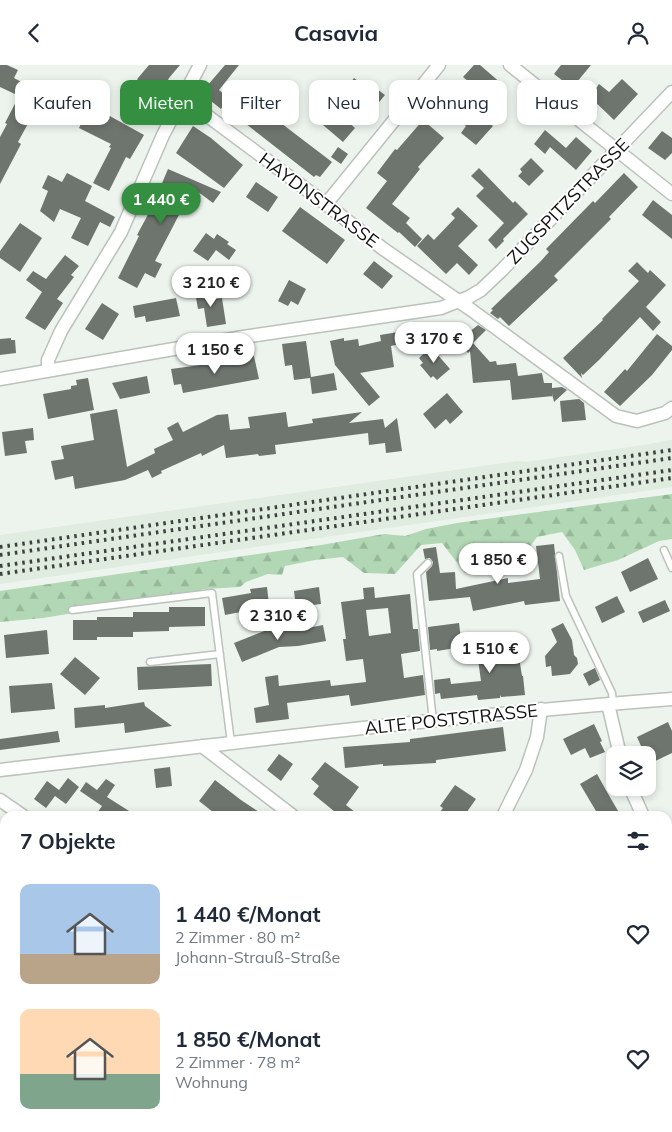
<!DOCTYPE html>
<html lang="de">
<meta charset="utf-8">
<style>
:root{--surface:#fff;--page:#f6f6f7;--text:#1f2937;--muted:#747a83;--accent:#348f41}
body{margin:0;font-family:Mulish,sans-serif;background:var(--page);color:var(--text);height:100vh;display:flex;flex-direction:column;font-size:19px;white-space:nowrap}
*{box-sizing:border-box;margin:0}
p{font-size:16px;color:var(--muted)}
.icon{flex:none;width:28px;height:28px;fill:none;stroke:currentColor;stroke-width:2;stroke-linecap:round;stroke-linejoin:round}
.map{position:relative;flex:1;overflow:hidden}
.sheet{position:absolute;left:0px;top:746px;width:672px;height:321px;display:flex;flex-direction:column;background:var(--surface);border-radius:15px 15px 0 0;box-shadow:0 2px 8px #0003}
.sheet>*{flex:none}
.top-card{position:absolute;left:15px;top:15px;width:642px;height:45px;display:flex;gap:10px}
.buttons{position:absolute;left:606px;top:681px;display:grid;gap:10px}
.buttons a{display:grid;place-items:center;width:50px;height:50px;border-radius:10px;background:var(--surface);box-shadow:0 2px 8px #0003;font-size:25px}
.price{position:absolute;translate:-50% -42px;padding:0 11px;border-radius:18px;background:#fff;color:#222;font-size:16px;line-height:32px;filter:drop-shadow(0 1px 2px #0008)}
.price::after{content:'';position:absolute;left:50%;top:30px;width:15px;height:11px;margin-left:-8px;background:inherit;clip-path:polygon(0 0,100% 0,50% 100%)}
.price.current{background:var(--accent);color:#fff}
ul{padding:0;list-style:none}
li{display:flex;align-items:center;gap:15px;height:125px;padding:0 20px}
li span{display:grid;place-items:center;flex:none;width:140px;height:100px;border-radius:10px;color:#555}
li>.icon{margin-inline-start:auto}
span .icon{width:60px;height:60px;fill:#fffc;stroke-width:1}
li b{font-size:21px}
h2{display:flex;justify-content:space-between;align-items:center;height:60px;padding:0 20px;font-size:21px}
.tag{padding:0 18px;border-radius:10px;background:var(--surface);box-shadow:0 2px 8px #0003;font-size:18px;line-height:45px}
.tag.current{background:var(--accent);color:#fff}
header{display:flex;justify-content:space-between;align-items:center;height:65px;padding:0 20px;background:var(--surface);font-size:22px;font-weight:700}
.map>svg:first-child{display:block}
.built{fill:#dfecdf}
.forest{fill:url(#forest-firs)}
.building{fill:#6e746e;fill-rule:evenodd}
.lines{fill:none;stroke-linecap:round;stroke-linejoin:round}
.service-casing{stroke:#bbc1bb;stroke-width:9}
.minor-casing{stroke:#bbc1bb;stroke-width:15}
.service{stroke:#fff;stroke-width:6}
.minor{stroke:#fff;stroke-width:12}
.rail{stroke:#3d403d;stroke-width:4;stroke-dasharray:2.5 5;stroke-linecap:butt}
.labels{text-anchor:middle;dominant-baseline:central;stroke-width:4;stroke-linejoin:round;paint-order:stroke}
.street-label{font-size:18px;fill:#0e100e;stroke:#fff}
</style>
<header><svg class="icon" aria-label="back" viewBox="0 0 24 24"><path d="M15 5l-7 7 7 7"/></svg>Casavia<svg class="icon" aria-label="person" viewBox="0 0 24 24"><circle cx="12" cy="8" r="4"/><path d="M4 21q1-7 8-7t8 7"/></svg></header>
<div class="map">
<svg width="672" height="1067" viewBox="0 0 672 1067">
<defs>
<pattern id="forest-firs" width="22" height="20" patternUnits="userSpaceOnUse" patternTransform="scale(1.25)"><rect width="22" height="20" fill="#b2d7b4"/><path d="M5 1l3.5 6h-7zM16 11l3.5 6h-7z" fill="#98b89a"/></pattern>
</defs>
<rect width="100%" height="100%" fill="#edf4ee"/>
<path class="built" d="M669,375H672V422L0,519V470L517,396L526,397L650,379Z"/>
<path class="forest" d="M672,429V474L659,476L618,495L584,505L575,485L562,467L537,472L518,498H491L465,508L442,478L421,480L395,509L364,508L343,492L315,495L285,501L282,510L268,509L246,517L240,522L205,524L160,534L43,553L0,557V526L321,480L384,469L405,471L426,464L457,458Z"/>
<path class="building" d="M0,0H7L18,5L14,13L44,29L18,77L21,79L0,119V72L7,59L5,58L19,31L0,22Z
M149,0H180L169,13L152,50L127,39L138,13Z
M225,0H239L219,25L244,46L252,36L332,97L320,112L316,110L314,112L223,41L221,44L201,28Z
M474,0H480L502,19L489,34L463,12Z
M561,0H591L572,23L554,9Z
M354,13L366,22L369,18L385,30L370,48L355,35L358,31L347,22Z
M622,14L638,29L614,55L590,32L599,19L609,27Z
M445,24L493,61L476,80L461,68L466,61L435,38Z
M90,40L144,70L130,94L126,92L109,126L93,118L111,83L109,82L111,79L79,63Z
M336,46L355,63L343,77L323,60Z
M423,55L444,73L418,102L420,104L392,139L410,153L406,158L422,174L415,182L399,167L398,168L366,143L387,116L377,108L395,84L397,85Z
M193,61L211,73L243,100L224,123L176,88Z
M545,65L566,83L576,72L592,86L576,105L550,82L545,89L534,79Z
M662,66L672,73V88L665,95L648,83Z
M338,82L348,89L341,99L331,92Z
M531,93L544,106L529,121L518,111L522,107L520,104Z
M479,103L513,138L515,136L528,149L503,174L504,176L496,184L488,175L504,158L476,131L484,123L471,111Z
M168,104L221,127L213,138L193,123L155,196L162,199L155,213L145,208L137,223L118,213L139,171L137,170L152,142Z
M67,108L92,121L85,136L115,152L110,162L100,157L88,181L71,173L81,153L60,144L54,157L40,146L48,126L42,123L48,110L62,117Z
M624,108L638,122L609,152L611,154L554,211L558,215L509,261L500,252L498,254L490,248L493,245L491,244L540,197L549,187L546,184L593,136L595,138Z
M256,117L278,132L268,147L246,132Z
M653,135L672,150V174L642,150Z
M300,142L345,175L327,199L282,166Z
M458,142L478,161L458,181L478,200L469,210L457,198L446,209L417,181L428,169L434,175L455,153L451,149Z
M20,158L42,173L20,207L0,193V186Z
M206,168L214,174L217,169L229,177L227,179L236,185L229,195L216,185L208,196L193,186Z
M65,190L79,201L71,210L74,212L57,234L63,238L45,265L25,253L42,227L26,215L33,206L46,214Z
M374,196L393,211L382,224L363,209Z
M637,197L648,208L650,205L666,220L646,242L661,257L653,266L640,252L599,295L583,310L581,308L582,313L563,293L603,255L602,254L639,216L628,206Z
M289,215L306,224L298,240L291,236L288,241L278,236Z
M213,224L214,234L222,233L226,259L207,262L204,243L198,244L195,227Z
M176,233L180,251L146,257L145,251L135,253L133,241Z
M102,238L119,249L103,275L85,264Z
M478,260L486,265L473,278L490,297L496,296L497,300L516,298L518,311L542,308L544,318H552V323L562,322L567,325L554,337L552,328L553,331L512,335L510,315L473,318L470,286L468,288L458,276Z
M398,267L400,279L391,281L394,302L360,308L380,332L369,341L335,300L330,276L344,273V276L358,274L359,281L381,276L380,270Z
M657,269L672,281V285L652,310L620,341L604,327L625,304L627,306Z
M11,273V275H15L16,288L0,290V274Z
M306,276L311,312L334,308L337,325L312,329L310,313L294,315L292,300L285,301L282,279Z
M431,282L450,304L437,315L433,311L431,313L420,300L423,298L419,293Z
M254,291L259,314L183,328L181,319L174,320L171,304L208,299V300Z
M147,311L150,328L120,334L112,318Z
M88,313L94,345L48,354L43,329L71,324V321L77,320L76,315Z
M447,328L463,347L450,359L446,354L435,364L423,349Z
M579,334L584,338L586,355L562,357L560,336Z
M117,344L127,402L155,388L154,384L173,375L167,363L178,357L183,367L217,350L228,349L230,365L250,363L248,352L286,347L288,362L313,358L312,354L362,347L349,358L383,354L385,363L397,353L402,386L386,388L385,378L369,380L368,368L275,380L276,389L259,391L258,389L226,393L224,380L202,391L201,388L161,406L162,408L152,413L148,405L125,415L75,424L73,411L55,415L51,396L64,394L61,381L94,375L90,349Z
M33,363L34,375L25,376L27,388L5,391L2,367Z
M554,479L560,536L525,540L524,536L473,546L470,532L429,536L426,507L432,501L433,497L430,493L425,494L423,484L436,482L440,508L455,507L456,524L508,513V518L540,514L536,481Z
M648,493L658,514L630,527L621,507Z
M267,522L269,540L245,543L246,546L225,550L222,533L251,528L250,524Z
M319,522L321,539L296,542L294,526Z
M374,522L375,533L410,529L413,564H418L420,586L401,589L404,613L423,610L425,630L351,641L349,630L287,638L289,654L256,658L254,643L269,640L265,612L278,610L279,621L330,615L331,621L366,617L363,594L346,596L343,574H346L341,537L364,534L363,523ZM388,543L391,568L369,571L366,545Z
M617,531L625,547L602,558L595,542Z
M665,535L670,546L643,558L638,547Z
M169,542H205V561L169,562V566L133,567V572H97V575H73V555H97V552H133V547H169Z
M459,558L462,582L437,586V584L430,585L428,562Z
M563,558L572,575L574,590L577,593L578,599L570,609L552,611L551,601L546,602L545,591L557,577L551,564Z
M323,560L326,576L298,581L279,582L242,597L234,578L267,565L308,563Z
M47,565L49,589L6,593L4,570Z
M516,573L522,611H523L525,630L501,632L500,630V633L478,635L477,630L441,634L440,628L435,629L434,615L450,613L451,619L481,616L476,580Z
M75,592L100,613L85,630L60,609Z
M211,599L212,621L138,625L137,602Z
M595,603L600,615L589,621L583,609Z
M52,618L55,644L11,648L9,621Z
M144,637L145,641L172,661L125,668L124,658L75,663L74,643L105,640V643Z
M668,657L672,666V688L649,699L648,690H645L637,672Z
M594,659L602,676L600,677L605,687L590,693L585,683L571,690L563,674Z
M503,662L506,686L436,695V698L383,701V699L345,703L343,682L410,677V674Z
M58,666L60,677L0,685V674Z
M279,689L293,699L281,716L267,705Z
M325,697L359,722L346,740L360,751H340L313,729L319,721L311,714Z
M170,702L172,721L156,723L154,704Z
M597,709L607,727L621,751H599L590,736L580,719Z
M68,713L79,722L66,739L55,731L46,743L34,734L47,716L59,725L56,729Z
M106,714L115,720L107,732L137,751H95L102,741L80,726L86,717L97,725Z
M215,715L241,735L265,751H218L199,736Z
M455,720L476,734L464,751H437L443,743L440,741Z"/>
<g class="lines">
<defs>
<path id="service" d="M664,485L672,503
M559,491L566,531L612,628L613,638
M428,498L417,509L433,656
M72,545L212,528L231,678
M150,597L220,589"/>
<path id="minor" d="M510,0L672,129
M182,32L326,139L382,183L470,244L616,351L637,356L665,348L672,343
M326,139L439,0
M48,306V295L61,266L121,167L163,70L200,0
M0,314L243,272L441,243L469,232L481,225L502,205L672,27
M608,639L620,690
M202,681L293,751
M0,705C224,679 447,651 672,634
M630,722L643,751
M0,735L23,751
M503,751L526,705L537,672L541,644
M668,804L672,813
M2,941L3,1067
M155,1062L156,1067
M190,1062L197,1067
M467,1062L473,1067
M285,1067L288,1062"/>
</defs>
<use href="#service" class="service-casing"/>
<use href="#minor" class="minor-casing"/>
<use href="#service" class="service"/>
<use href="#minor" class="minor"/>
<path class="rail" d="M0,482L672,385
M0,490L672,393
M0,501L672,405
M0,509L672,413"/>
</g>
<g class="labels">
<g class="street-label">
<text transform="translate(319 135) rotate(37)">HAYDNSTRASSE</text>
<text transform="translate(568 136) rotate(-46)">ZUGSPITZSTRASSE</text>
<text transform="translate(451 654) rotate(-6)">ALTE POSTSTRASSE</text>
</g>
</g>
</svg>
<div class="buttons">
<a><svg class="icon" aria-label="layers" viewBox="0 0 24 24"><path d="M12 4l9 5-9 5-9-5zM3 14l9 5 9-5"/></svg></a>
</div>
<b class="price current" style="left:161px;top:160px">1 440 €</b>
<b class="price" style="left:211px;top:243px">3 210 €</b>
<b class="price" style="left:434px;top:299px">3 170 €</b>
<b class="price" style="left:215px;top:310px">1 150 €</b>
<b class="price" style="left:498px;top:520px">1 850 €</b>
<b class="price" style="left:278px;top:576px">2 310 €</b>
<b class="price" style="left:490px;top:609px">1 510 €</b>
<div class="top-card">
<a class="tag">Kaufen</a>
<a class="tag current">Mieten</a>
<a class="tag">Filter</a>
<a class="tag">Neu</a>
<a class="tag">Wohnung</a>
<a class="tag">Haus</a>
</div>
<section class="sheet">
<h2>7 Objekte<svg class="icon" aria-label="filters" viewBox="0 0 24 24"><path d="M4 7h16M4 17h16"/><circle cx="9" cy="7" r="2"/><circle cx="15" cy="17" r="2"/></svg></h2>
<ul>
<li><span style="background:linear-gradient(#a9c7e8 70%,#b9a48a 0)"><svg class="icon" aria-label="home" viewBox="0 0 24 24"><path d="M3 11l9-7 9 7M6 9v11h12V9"/></svg></span><div><b>1 440 €/Monat</b><p>2 Zimmer · 80 m²</p><p>Johann-Strauß-Straße</p></div><svg class="icon" aria-label="heart" viewBox="0 0 24 24"><path d="M12 20l-8-8c-3-5 5-10 8-4 3-6 11-1 8 4z"/></svg></li>
<li><span style="background:linear-gradient(#ffd9b3 65%,#7fa58c 0)"><svg class="icon" aria-label="home" viewBox="0 0 24 24"><path d="M3 11l9-7 9 7M6 9v11h12V9"/></svg></span><div><b>1 850 €/Monat</b><p>2 Zimmer · 78 m²</p><p>Wohnung</p></div><svg class="icon" aria-label="heart" viewBox="0 0 24 24"><path d="M12 20l-8-8c-3-5 5-10 8-4 3-6 11-1 8 4z"/></svg></li>
</ul>
</section>
</div>
